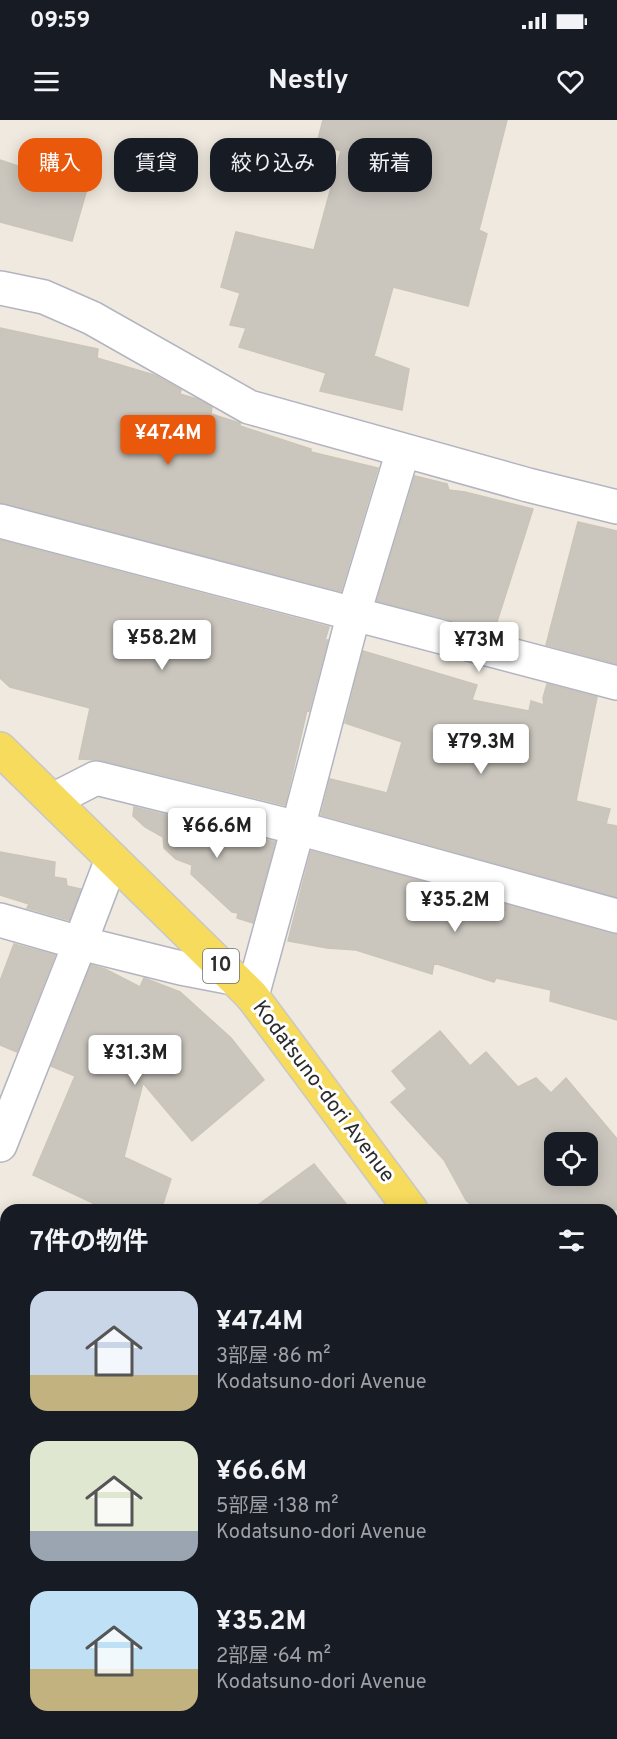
<!DOCTYPE html>
<html lang="ja">
<meta charset="utf-8">
<style>
:root{--surface:#171b24;--page:#242831;--text:#f1f3f6;--muted:#9ea1a6;--accent:#ea580c}
body{margin:0;font-family:Overpass,"Noto Sans JP",sans-serif;background:var(--page);color:var(--text);height:100vh;display:flex;flex-direction:column;font-size:22px;white-space:nowrap}
*{box-sizing:border-box;margin:0}
p{font-size:20px;color:var(--muted)}
.icon{flex:none;width:33px;height:33px;fill:none;stroke:currentColor;stroke-width:2;stroke-linecap:round;stroke-linejoin:round}
.map{position:relative;flex:1;overflow:hidden}
.panel{position:absolute;left:0px;top:1084px;width:618px;height:536px;display:flex;flex-direction:column;background:var(--surface);border-radius:18px 18px 0 0;box-shadow:0 3px 15px #0003}
.panel>*{flex:none}
.guide{position:absolute;left:18px;top:18px;width:582px;height:54px;display:flex;gap:12px}
.controls{position:absolute;left:544px;top:1012px;display:grid;gap:12px}
.controls a{display:grid;place-items:center;width:54px;height:54px;border-radius:12px;background:var(--surface);box-shadow:0 3px 15px #0003;font-size:30px}
.price{position:absolute;translate:-50% -51px;padding:0 14px;border-radius:6px;background:#fff;color:#222;font-size:20px;line-height:39px;filter:drop-shadow(0 2px 3px #0008)}
.price::after{content:'';position:absolute;left:50%;top:36px;width:18px;height:14px;margin-left:-9px;background:inherit;clip-path:polygon(0 0,100% 0,50% 100%)}
.price.selected{background:var(--accent);color:#fff}
ul{padding:0;list-style:none}
li{display:flex;align-items:center;gap:18px;height:150px;padding:0 30px}
li span{display:grid;place-items:center;flex:none;width:168px;height:120px;border-radius:18px;color:#555}
li>.icon{margin-inline-start:auto}
span .icon{width:72px;height:72px;fill:#fffc;stroke-width:1}
li b{font-size:26px}
h2{display:flex;justify-content:space-between;align-items:center;height:72px;padding:0 30px;font-size:26px}
.tag{padding:0 21px;border-radius:18px;background:var(--surface);box-shadow:0 3px 15px #0003;font-size:21px;line-height:54px}
.tag.selected{background:var(--accent);color:#fff}
.status{display:flex;justify-content:space-between;align-items:center;height:42px;padding:0 30px;background:var(--surface);direction:ltr}
.status svg{height:16px;fill:currentColor}
header{display:flex;justify-content:space-between;align-items:center;height:78px;padding:0 30px;background:var(--surface);font-size:27px;font-weight:700}
.map>svg:first-child{display:block}
.building{fill:#cac6be;stroke:#cac5b8;stroke-width:1.5;fill-rule:evenodd}
.lines{fill:none;stroke-linecap:round;stroke-linejoin:round}
.minor-casing{stroke:#b3b4c1;stroke-width:36}
.major-casing{stroke:#c8c8c8;stroke-width:36}
.minor{stroke:#fff;stroke-width:33}
.major{stroke:#f7db5c;stroke-width:33}
.labels{text-anchor:middle;dominant-baseline:central;stroke-width:6;stroke-linejoin:round;paint-order:stroke}
.shield{fill:#fff;stroke:#6c6c6c;stroke-width:1.5}
.shield-label{font-size:20px;font-weight:bold;fill:#2d2d2d}
.street-label{font-size:21px;fill:#2d2d2d;stroke:#fff}
</style>
<div class="status"><b>09:59</b><svg viewBox="0 0 49 12"><path d="M0 12V9h3v3zM5 12V6h3v6zM10 12V3h3v9zM15 12V0h3v12zM26 1h20v11H26zM47 4h2v5h-2z"/></svg></div>
<header><svg class="icon" aria-label="menu" viewBox="0 0 24 24"><path d="M4 6h16M4 12h16M4 18h16"/></svg>Nestly<svg class="icon" aria-label="heart" viewBox="0 0 24 24"><path d="M12 20l-8-8c-3-5 5-10 8-4 3-6 11-1 8 4z"/></svg></header>
<div class="map">
<svg width="617" height="1619" viewBox="0 0 617 1619">
<rect width="100%" height="100%" fill="#efe9df"/>
<path class="building" d="M323,0H507L479,110L487,114L468,186L393,167L374,236L409,249L402,290L320,271L326,253L239,227L246,208L230,205L240,173L221,167L236,112L314,130L341,31L317,23Z
M0,40L87,69L72,121L0,102Z
M0,208L98,229L97,238L154,255L181,270L180,274L197,279L212,287L211,294L240,303V306L311,329V332L378,348L341,471L0,383Z
M415,356L447,364L449,370L465,372L533,389L494,511L377,481Z
M578,402L617,411V544L546,525Z
M0,420L329,507L325,520H328L309,591L307,590L285,685L100,640L79,639L90,588L10,567L0,558Z
M363,531L477,565L472,580L529,591L531,581L544,585L543,578L547,564L597,577L576,681L610,689L606,704L617,706V777L321,695L330,659L387,673L402,622L345,603Z
M134,687L275,722L253,803L237,798L238,793L232,792L191,754L192,745L176,739L164,728L163,717L145,707L133,696Z
M311,731L617,814V900L550,881L551,870L496,858L494,862L434,843L432,854L356,830L327,828L288,821Z
M0,732L55,742L54,757L66,759L67,766L81,769L69,800L27,788L29,784L0,775Z
M14,824L55,835L17,932L0,925V861Z
M91,845L105,849L140,867L144,858L180,872L231,918L264,960L192,1021L143,963L124,1037L171,1059L161,1090H89L93,1083L33,1055L75,956L51,946Z
M440,911L470,946L486,932L518,967L536,958L551,973L566,958L617,1019V1090H477L466,1080L444,1040L391,982L407,969L392,951ZM555,1023H588V1056H555Z
M314,1044L351,1090H251Z"/>
<g class="lines">
<defs>
<path id="minor" d="M0,168L44,177L92,198L249,287L528,365L617,387
M0,401L617,563
M53,680L96,658L298,708L617,796
M0,800L80,823L112,739
M252,876L298,708L354,493L403,331
M0,1025L80,823L181,848L233,858
M612,1435L617,1431
M0,1462L6,1484
M379,1619L385,1614"/>
<path id="major" d="M0,629L252,876L411,1090
M612,1360L617,1367"/>
</defs>
<use href="#minor" class="minor-casing"/>
<use href="#major" class="major-casing"/>
<use href="#minor" class="minor"/>
<use href="#major" class="major"/>
</g>
<g class="labels">
<rect class="shield" x="203" y="829" width="36" height="34" rx="4.5"/>
<g class="shield-label">
<text x="221" y="846">10</text>
</g>
<g class="street-label">
<text transform="translate(323 972) rotate(53)">Kodatsuno-dori Avenue</text>
</g>
</g>
</svg>
<div class="controls">
<a><svg class="icon" aria-label="locate" viewBox="0 0 24 24"><circle cx="12" cy="12" r="6"/><path d="M12 2v4M12 18v4M2 12h4M18 12h4"/></svg></a>
</div>
<b class="price selected" style="left:168px;top:346px">¥47.4M</b>
<b class="price" style="left:162px;top:551px">¥58.2M</b>
<b class="price" style="left:479px;top:553px">¥73M</b>
<b class="price" style="left:481px;top:655px">¥79.3M</b>
<b class="price" style="left:217px;top:739px">¥66.6M</b>
<b class="price" style="left:455px;top:813px">¥35.2M</b>
<b class="price" style="left:135px;top:966px">¥31.3M</b>
<div class="guide">
<a class="tag selected">購入</a>
<a class="tag">賃貸</a>
<a class="tag">絞り込み</a>
<a class="tag">新着</a>
</div>
<section class="panel">
<h2>7件の物件<svg class="icon" aria-label="filters" viewBox="0 0 24 24"><path d="M4 7h16M4 17h16"/><circle cx="9" cy="7" r="2"/><circle cx="15" cy="17" r="2"/></svg></h2>
<ul>
<li><span style="background:linear-gradient(#c9d6e8 70%,#c2b280 0)"><svg class="icon" aria-label="home" viewBox="0 0 24 24"><path d="M3 11l9-7 9 7M6 9v11h12V9"/></svg></span><div><b>¥47.4M</b><p>3部屋 · 86 m²</p><p>Kodatsuno-dori Avenue</p></div></li>
<li><span style="background:linear-gradient(#dfe7d0 75%,#9aa5b1 0)"><svg class="icon" aria-label="home" viewBox="0 0 24 24"><path d="M3 11l9-7 9 7M6 9v11h12V9"/></svg></span><div><b>¥66.6M</b><p>5部屋 · 138 m²</p><p>Kodatsuno-dori Avenue</p></div></li>
<li><span style="background:linear-gradient(#bfe0f5 65%,#c2b280 0)"><svg class="icon" aria-label="home" viewBox="0 0 24 24"><path d="M3 11l9-7 9 7M6 9v11h12V9"/></svg></span><div><b>¥35.2M</b><p>2部屋 · 64 m²</p><p>Kodatsuno-dori Avenue</p></div></li>
</ul>
</section>
</div>
